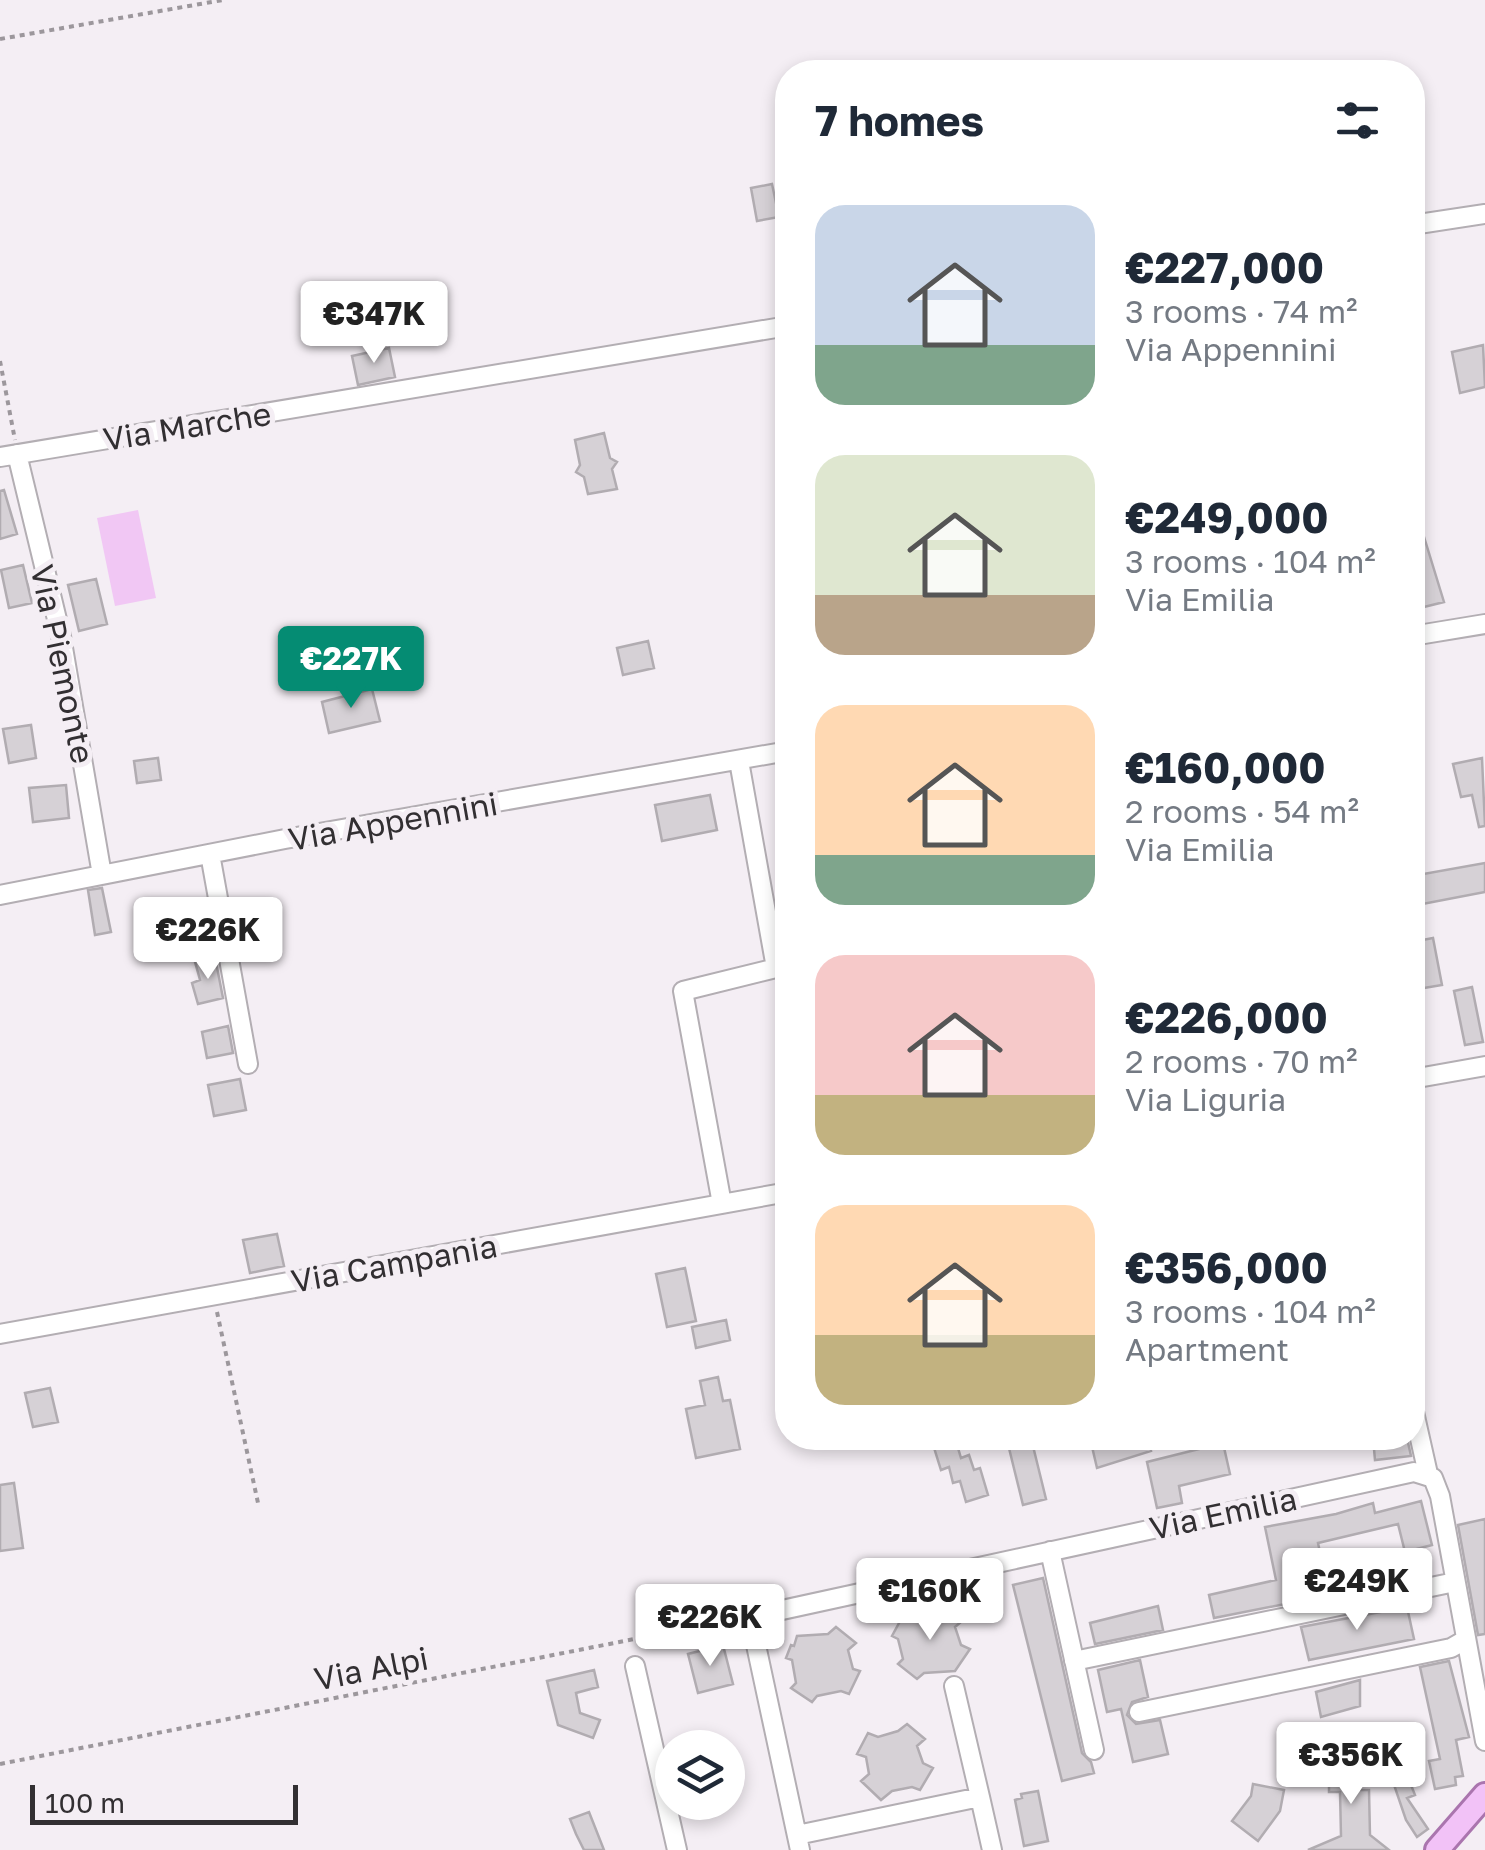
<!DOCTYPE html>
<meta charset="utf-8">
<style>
:root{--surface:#fff;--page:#f2f2f3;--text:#1f2937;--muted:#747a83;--accent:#058c73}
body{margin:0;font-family:"Golos Text",sans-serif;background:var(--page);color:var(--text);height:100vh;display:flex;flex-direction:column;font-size:38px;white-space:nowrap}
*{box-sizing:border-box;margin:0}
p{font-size:32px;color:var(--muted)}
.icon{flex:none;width:55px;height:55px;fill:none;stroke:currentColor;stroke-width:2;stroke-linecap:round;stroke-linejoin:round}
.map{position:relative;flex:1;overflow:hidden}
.panel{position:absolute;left:775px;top:60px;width:650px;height:1390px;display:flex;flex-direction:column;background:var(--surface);border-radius:40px;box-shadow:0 5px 15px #0003}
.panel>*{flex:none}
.fabs{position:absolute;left:655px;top:1730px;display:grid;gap:20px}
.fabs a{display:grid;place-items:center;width:90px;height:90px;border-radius:50%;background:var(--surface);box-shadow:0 5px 15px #0003;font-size:50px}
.scale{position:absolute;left:30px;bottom:25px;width:268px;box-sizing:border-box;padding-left:10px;border:5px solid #322f32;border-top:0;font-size:28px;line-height:35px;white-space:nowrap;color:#322f32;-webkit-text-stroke:8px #f4eef4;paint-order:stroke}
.price{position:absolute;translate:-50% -85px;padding:0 22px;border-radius:10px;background:#fff;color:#222;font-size:32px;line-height:65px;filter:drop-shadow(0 2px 5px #0008)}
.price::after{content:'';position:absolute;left:50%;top:60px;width:30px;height:22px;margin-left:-15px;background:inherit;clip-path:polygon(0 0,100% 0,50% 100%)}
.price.on{background:var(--accent);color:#fff}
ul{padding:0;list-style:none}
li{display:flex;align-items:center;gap:30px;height:250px;padding:0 40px}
li span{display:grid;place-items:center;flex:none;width:280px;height:200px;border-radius:30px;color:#555}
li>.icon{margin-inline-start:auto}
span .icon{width:120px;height:120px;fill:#fffc;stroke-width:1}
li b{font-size:42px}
h2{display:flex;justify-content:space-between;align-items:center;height:120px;padding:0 40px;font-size:42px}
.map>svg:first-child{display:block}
.green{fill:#f1c7f4}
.building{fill:#d6d1d6;stroke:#b1acb1;stroke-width:2.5}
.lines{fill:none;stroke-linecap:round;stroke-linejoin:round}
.minor-casing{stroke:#b3aeb3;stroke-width:22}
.major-casing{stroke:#aa75ae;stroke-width:28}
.path{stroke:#9c979c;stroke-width:4;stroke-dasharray:5 5;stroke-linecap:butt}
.minor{stroke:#fff;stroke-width:18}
.major{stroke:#f2c2f7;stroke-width:22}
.labels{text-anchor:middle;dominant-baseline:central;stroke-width:10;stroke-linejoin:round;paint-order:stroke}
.street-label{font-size:32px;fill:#322f32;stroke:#f4eef4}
</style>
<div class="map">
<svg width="1485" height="1850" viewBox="0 0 1485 1850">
<rect width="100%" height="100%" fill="#f4eef4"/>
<path class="green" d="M138,510L156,598L115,606L97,518Z"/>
<path class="building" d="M772,184L779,217L757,221L751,188Z
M1483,345L1485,387L1460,393L1452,352Z
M389,348L395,377L358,385L352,356Z
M604,433L610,458L617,462L612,469L617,489L588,494L584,477L576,472L580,465L575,440Z
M4,490L17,534L0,539V491Z
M1417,514L1444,602L1412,610V515Z
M23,565L32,603L9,608L1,570Z
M96,579L107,624L79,631L68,585Z
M648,641L654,668L623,675L617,648Z
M372,689L380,721L329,733L322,702Z
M31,725L36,758L9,763L3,729Z
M158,758L161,780L137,783L134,761Z
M1482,758L1485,826L1479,827L1472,795L1461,797L1453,764Z
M66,785L69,818L33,822L29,788Z
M710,795L717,830L662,841L655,805Z
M1485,863V892L1412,906V876Z
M102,888L111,932L95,935L88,890Z
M1433,938L1442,985L1412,990V942Z
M215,957L223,998L198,1004L192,983L200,980L195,962Z
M1472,987L1483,1042L1465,1045L1454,991Z
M228,1026L233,1053L207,1058L202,1032Z
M240,1079L246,1110L214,1116L208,1085Z
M277,1234L284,1266L250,1273L243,1240Z
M685,1268L696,1321L667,1327L656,1274Z
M726,1320L730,1340L696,1348L692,1327Z
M718,1377L723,1401L730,1400L740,1449L696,1458L686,1409L705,1405L700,1381Z
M50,1388L58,1422L33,1427L25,1393Z
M931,1438H955L961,1458L969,1455L974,1470L980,1468L988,1495L966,1502L960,1481L953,1483L949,1467L941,1470Z
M1018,1438H1031L1046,1499L1023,1505L1007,1440Z
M1090,1438H1148L1151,1451L1097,1468Z
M1373,1438H1407L1411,1456L1375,1460Z
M1223,1443L1230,1474L1179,1486L1182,1503L1157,1508L1147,1462Z
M14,1483L23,1548L0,1551V1485Z
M1421,1501L1432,1545L1405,1552L1398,1524L1318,1543L1324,1571L1336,1568L1341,1593L1214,1618L1209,1595L1276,1580L1265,1527L1336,1514L1373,1503L1375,1513Z
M1485,1519V1634L1478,1635L1458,1525Z
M1043,1578L1082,1753L1091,1762L1094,1773L1062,1781L1013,1585Z
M941,1605L962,1621L955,1627L961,1645L970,1649L955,1671L924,1673L917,1679L898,1664L903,1659L898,1639L892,1636L904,1614L935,1612Z
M1158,1606L1163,1630L1095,1644L1090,1623Z
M1407,1607L1414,1639L1309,1660L1301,1627Z
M836,1627L856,1643L848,1650L853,1669L860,1671L849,1694L841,1691L817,1696L812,1702L791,1688L796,1683L792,1660L786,1658L791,1645L794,1646L797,1636L828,1634Z
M723,1645L733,1684L698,1693L688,1654Z
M1140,1660L1148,1697L1132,1702L1127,1715L1136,1724L1160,1720L1168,1754L1133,1762L1121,1709L1107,1712L1098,1670Z
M1449,1661L1469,1737L1456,1740L1463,1776L1455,1777L1456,1785L1435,1789L1429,1761L1440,1759L1420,1667Z
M594,1670L598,1687L576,1693L580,1713L600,1720L593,1738L558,1725L547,1681Z
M1360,1680V1706L1321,1717L1316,1692Z
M907,1724L925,1739L917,1746L923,1763L933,1768L920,1790L912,1787L892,1791L881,1800L861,1781L869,1774L866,1757L857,1754L868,1733L878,1737L898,1731Z
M1329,1756H1360L1361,1790H1369L1370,1835L1389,1850H1308L1341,1836L1340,1792H1329Z
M1403,1765L1415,1795L1407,1798L1428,1829L1417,1837L1406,1820L1389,1770Z
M1253,1784L1284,1790L1280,1811L1258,1841L1232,1821L1251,1796Z
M1038,1791L1048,1841L1024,1846L1015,1800L1022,1798L1021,1794Z
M589,1812L604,1850H584L576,1834L570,1819Z"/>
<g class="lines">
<defs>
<path id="minor" d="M1412,225L1485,214
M17,454L61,636L102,875
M0,457L788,326
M1412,636L1485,624
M210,854L248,1064
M0,895L285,839L788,751
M1412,1079L1485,1066
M722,1204L683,991L776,968L739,761
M0,1334L788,1192
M1412,1403L1428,1474
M1050,1551L1094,1750
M1074,1661L1455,1582
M635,1666L677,1850
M954,1686L980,1797
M1139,1712L1451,1648L1465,1640
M797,1835L980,1797L992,1850
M800,1850L750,1617L1414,1472L1433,1478L1440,1496L1485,1741"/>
<path id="major" d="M1437,1850L1485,1795"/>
</defs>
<use href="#minor" class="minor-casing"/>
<use href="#major" class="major-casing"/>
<path class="path" d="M0,39L223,0
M0,361L15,440
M217,1312L258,1503
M0,1764L731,1620"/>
<use href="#minor" class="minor"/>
<use href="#major" class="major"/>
</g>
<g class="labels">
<g class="street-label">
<text transform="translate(187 426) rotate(-9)">Via Marche</text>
<text transform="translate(63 664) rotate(78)">Via Piemonte</text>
<text transform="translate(393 821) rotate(-10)">Via Appennini</text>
<text transform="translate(394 1263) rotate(-10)">Via Campania</text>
<text transform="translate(1223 1513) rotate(-12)">Via Emilia</text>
<text transform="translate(371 1668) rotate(-11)">Via Alpi</text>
</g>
</g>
</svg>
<div class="fabs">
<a><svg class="icon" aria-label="layers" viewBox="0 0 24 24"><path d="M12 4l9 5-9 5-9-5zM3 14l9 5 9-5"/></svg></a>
</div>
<div class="scale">100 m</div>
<b class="price" style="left:374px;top:366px">€347K</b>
<b class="price on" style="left:351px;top:711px">€227K</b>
<b class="price" style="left:208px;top:982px">€226K</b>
<b class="price" style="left:1357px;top:1633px">€249K</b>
<b class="price" style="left:930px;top:1643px">€160K</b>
<b class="price" style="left:710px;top:1669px">€226K</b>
<b class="price" style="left:1351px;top:1807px">€356K</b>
<section class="panel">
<h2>7 homes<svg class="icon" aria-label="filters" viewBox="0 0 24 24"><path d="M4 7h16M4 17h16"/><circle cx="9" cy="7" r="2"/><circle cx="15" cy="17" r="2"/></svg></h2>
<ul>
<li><span style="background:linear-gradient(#c9d6e8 70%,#7fa58c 0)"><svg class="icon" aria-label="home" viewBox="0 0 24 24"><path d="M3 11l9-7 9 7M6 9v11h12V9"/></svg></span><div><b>€227,000</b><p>3 rooms · 74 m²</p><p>Via Appennini</p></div></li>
<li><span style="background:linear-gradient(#dfe7d0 70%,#b9a48a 0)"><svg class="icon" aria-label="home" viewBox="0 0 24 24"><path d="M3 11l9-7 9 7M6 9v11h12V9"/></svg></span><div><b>€249,000</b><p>3 rooms · 104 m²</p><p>Via Emilia</p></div></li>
<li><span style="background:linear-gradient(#ffd9b3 75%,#7fa58c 0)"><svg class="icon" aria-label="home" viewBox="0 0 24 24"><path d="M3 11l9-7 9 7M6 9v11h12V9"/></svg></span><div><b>€160,000</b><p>2 rooms · 54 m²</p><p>Via Emilia</p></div></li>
<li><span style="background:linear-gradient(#f6c9c9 70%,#c2b280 0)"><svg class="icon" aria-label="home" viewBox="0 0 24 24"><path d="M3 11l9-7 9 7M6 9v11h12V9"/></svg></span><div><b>€226,000</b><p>2 rooms · 70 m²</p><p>Via Liguria</p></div></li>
<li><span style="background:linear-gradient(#ffd9b3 65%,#c2b280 0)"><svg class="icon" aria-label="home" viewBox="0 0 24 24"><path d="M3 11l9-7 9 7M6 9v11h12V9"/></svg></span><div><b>€356,000</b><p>3 rooms · 104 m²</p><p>Apartment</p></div></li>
</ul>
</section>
</div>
